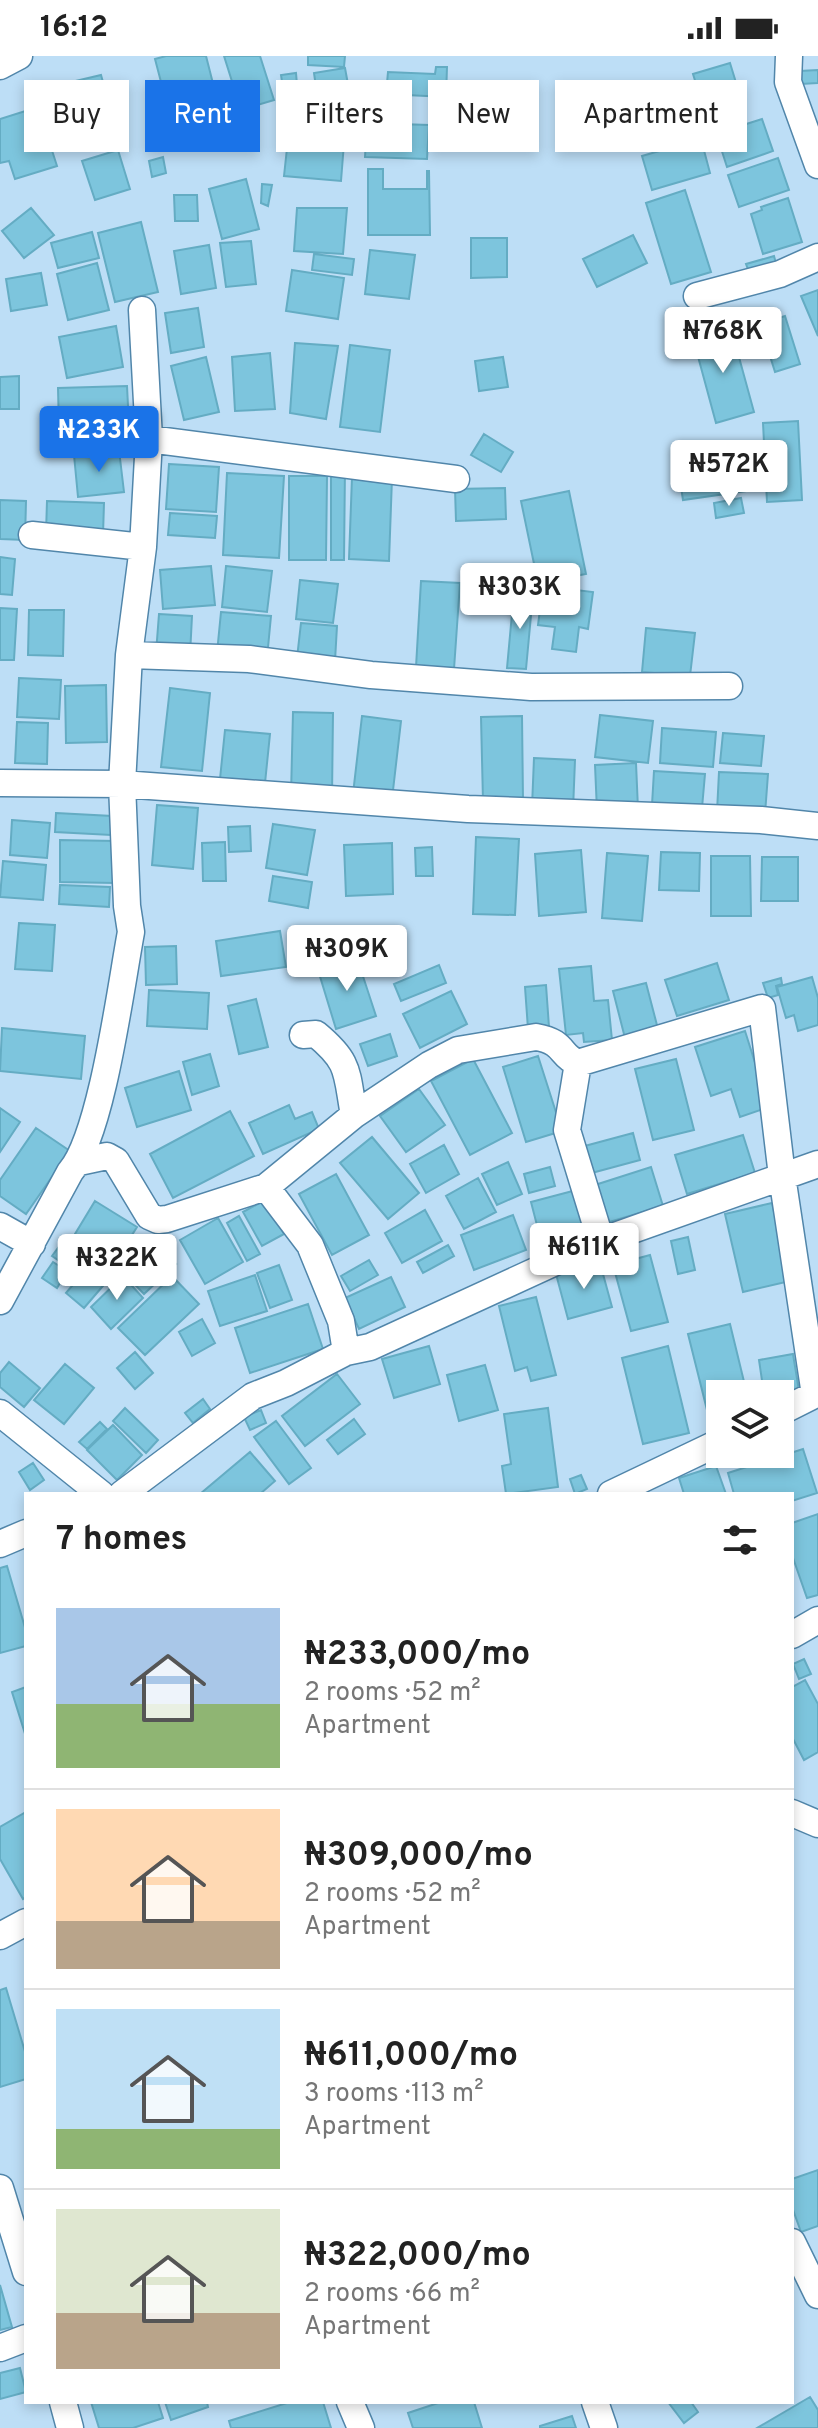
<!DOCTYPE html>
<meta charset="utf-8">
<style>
:root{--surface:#fff;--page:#f6f6f6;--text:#222;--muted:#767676;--line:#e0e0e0;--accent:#1a73e8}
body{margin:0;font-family:Overpass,sans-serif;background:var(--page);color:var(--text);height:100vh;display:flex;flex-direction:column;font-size:30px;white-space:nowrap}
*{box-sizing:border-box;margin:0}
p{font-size:26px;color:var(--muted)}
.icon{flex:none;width:44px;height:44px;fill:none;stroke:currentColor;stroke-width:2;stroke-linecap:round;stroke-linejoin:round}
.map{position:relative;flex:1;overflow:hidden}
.drawer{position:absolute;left:24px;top:1436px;width:770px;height:912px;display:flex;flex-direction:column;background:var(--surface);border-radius:0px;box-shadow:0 4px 12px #0003}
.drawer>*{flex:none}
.guide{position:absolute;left:24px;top:24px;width:770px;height:72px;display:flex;gap:16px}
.tools{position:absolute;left:706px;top:1324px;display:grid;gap:16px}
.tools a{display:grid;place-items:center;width:88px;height:88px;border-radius:0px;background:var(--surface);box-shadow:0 4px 12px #0003;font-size:40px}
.price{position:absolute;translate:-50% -68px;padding:0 18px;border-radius:8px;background:#fff;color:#222;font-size:26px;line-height:52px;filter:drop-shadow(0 2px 4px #0008)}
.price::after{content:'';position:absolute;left:50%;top:48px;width:24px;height:18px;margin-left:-12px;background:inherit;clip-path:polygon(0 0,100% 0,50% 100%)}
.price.selected{background:var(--accent);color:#fff}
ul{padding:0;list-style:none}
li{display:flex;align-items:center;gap:24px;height:200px;padding:0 32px}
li+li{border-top:2px solid var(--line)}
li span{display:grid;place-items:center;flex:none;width:224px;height:160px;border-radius:0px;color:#555}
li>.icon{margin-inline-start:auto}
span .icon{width:96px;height:96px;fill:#fffc;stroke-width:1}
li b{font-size:34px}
h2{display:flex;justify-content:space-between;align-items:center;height:96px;padding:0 32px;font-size:34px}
.pill{padding:0 28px;border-radius:0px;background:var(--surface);box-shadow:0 4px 12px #0003;font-size:28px;line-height:72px}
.pill.selected{background:var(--accent);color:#fff}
.status{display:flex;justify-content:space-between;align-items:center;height:56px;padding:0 40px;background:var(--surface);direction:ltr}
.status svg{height:22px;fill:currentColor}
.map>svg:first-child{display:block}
.building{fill:#7dc5dd;stroke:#64acc3;stroke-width:2}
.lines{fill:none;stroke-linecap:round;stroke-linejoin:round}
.street-casing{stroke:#5186aa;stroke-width:29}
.street{stroke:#fff;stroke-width:26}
</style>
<div class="status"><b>16:12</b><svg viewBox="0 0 49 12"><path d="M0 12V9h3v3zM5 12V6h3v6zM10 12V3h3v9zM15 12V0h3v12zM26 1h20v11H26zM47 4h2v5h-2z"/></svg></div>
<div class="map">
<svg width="818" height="2372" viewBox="0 0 818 2372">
<rect width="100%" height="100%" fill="#bddef6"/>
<path class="building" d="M166,0H206L220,55L172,68L155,3Z
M224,0H260L274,44L241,54Z
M308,0H345L344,11L308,9Z
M730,7L745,56L708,67L693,18Z
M436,11H447L446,41L386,38L388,16L435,18Z
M345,12L349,34L317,38L314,17Z
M818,14V27L801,28L800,15Z
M296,17L297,29L283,32L281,19Z
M101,19L115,69L80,79L67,27Z
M282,48L343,52L341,77L281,73Z
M38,51L57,110L15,123L9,105L0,107V63Z
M762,63L773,95L727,111L718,83L739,76L737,71Z
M367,67L429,69L427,103L365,101Z
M288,83L344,87L341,125L284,120Z
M701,83L710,117L652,134L642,100Z
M118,94L130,133L95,144L82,105Z
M163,101L166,117L152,121L149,105Z
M778,102L789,134L739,151L728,119Z
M368,113H383V133H427V115H429L430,179H368Z
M246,123L259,173L222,183L209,133Z
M262,128L272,129L268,150L261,147Z
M685,134L711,216L671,228L646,147Z
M174,139H197L198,165H175Z
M788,142L802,186L763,198L751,158L762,154L761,151Z
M31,152L54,179L24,202L2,175Z
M297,152H347L343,198L294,195Z
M141,166L158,236L115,246L98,177Z
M92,176L99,202L58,212L51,187Z
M633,179L647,207L597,231L583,203Z
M471,182H507V221L471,222Z
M251,185L256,228L226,231L220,187Z
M209,189L216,232L181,238L174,195Z
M370,194L415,199L409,243L365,238Z
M314,198L354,203L352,219L312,214Z
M774,200L777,211L750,219L746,208Z
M97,207L109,254L68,264L57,218Z
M292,214L344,222L338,263L286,255Z
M41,217L47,249L11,255L6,223Z
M818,234V280L801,240Z
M198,252L204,291L171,297L165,257Z
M785,260L800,308L775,316L760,268Z
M116,270L123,311L67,322L59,281Z
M731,272L754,356L716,367L693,282Z
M295,287L338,290L326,363L290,357Z
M350,289L390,294L380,376L340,371Z
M270,297L275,353L235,355L232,301Z
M206,301L219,356L184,364L171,310Z
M503,301L508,331L479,335L475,305Z
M19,320V353H0V321Z
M127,330L129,370L59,373L58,332Z
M798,365L802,444L767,446L763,367Z
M484,378L513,396L501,416L471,399Z
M119,394L124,436L78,441L74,399Z
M742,397L747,435L683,444L677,405Z
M169,408L219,411L216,456L166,453Z
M331,410H345L344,504H331Z
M227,417L284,420L279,502L223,499Z
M289,420H327L326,504H289Z
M352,421L392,422L389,505L349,503Z
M505,432L506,463L456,465L455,433Z
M569,435L586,518L538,527L521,445Z
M741,442L744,457L716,462L714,447Z
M0,444L26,445L25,484L0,483Z
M47,445L104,447L103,479L46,477Z
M170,457L217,460L215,482L168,479Z
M0,501L15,503L12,539L0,538Z
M211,510L215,549L163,553L160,514Z
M226,510L272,515L267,556L222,551Z
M300,524L338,528L333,567L296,563Z
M421,525L460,527L454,613L416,611Z
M543,530L593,536L588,573L579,571L576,596L552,593L555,571L538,569Z
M514,536L533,538L526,613L507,612Z
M0,552L17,553L14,604H0Z
M29,554H64L63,600L28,599Z
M221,556L271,560L267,602L217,597Z
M159,558L192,560L190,599L156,597Z
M301,567L337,570L335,605L297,602Z
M646,572L695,577L690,620L642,616Z
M19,622L61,624L59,663L17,661Z
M106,629L107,686L66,687L65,630Z
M170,632L210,637L202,715L161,711Z
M293,656L333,657L332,740L291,739Z
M600,659L653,665L648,707L595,701Z
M362,660L401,665L392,743L353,738Z
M522,660L523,744L483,745L481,661Z
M17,666L48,667L47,708L15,707Z
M662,672L716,676L713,711L660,707Z
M225,674L270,678L265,727L220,723Z
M723,677L764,680L761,710L720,707Z
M534,702L575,704L573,754L532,751Z
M636,707L638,753L597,755L595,709Z
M654,715L705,718L702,752L652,749Z
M719,716L768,718L765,758L717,756Z
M157,749L198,752L193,813L152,809Z
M56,757L112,760L111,779L55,776Z
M12,764L50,767L47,802L10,799Z
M273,768L315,774L307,819L266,812Z
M250,770L251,795L229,796L228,771Z
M476,781L519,783L515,859L473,858Z
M60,784L116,785L115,827L60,826Z
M225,786L226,825H203L202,787Z
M392,787L393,838L346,840L344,789Z
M432,791L433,820H416L415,792Z
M581,794L586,856L539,860L535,798Z
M661,796L700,797L699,835L659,834Z
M607,797L648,800L642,865L602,862Z
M711,800H750L751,860H711Z
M762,801H798V845H761Z
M3,805L46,809L43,844L0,841Z
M273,820L312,826L308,852L269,845Z
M60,829L110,831L109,851L59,848Z
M19,867L55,869L52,915L15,913Z
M280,875L286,911L221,920L216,885Z
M176,890L177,928L146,929L145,891Z
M357,902L376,960L336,973L318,914Z
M717,907L729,944L677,960L665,924Z
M439,909L446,927L401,945L394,928Z
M591,910L594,945L608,944L612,984L584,986L583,977L566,979L559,913Z
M812,921L818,942V969L798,975L794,959L786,962L777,931Z
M781,922L782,928L776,930L778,939L768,942L763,927Z
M646,927L658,973L625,982L613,935Z
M546,929L549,971L528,973L525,931Z
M149,934L209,937L207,973L147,970Z
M451,935L467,968L420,992L403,958Z
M256,943L268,991L239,998L228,950Z
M2,972L85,980L81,1023L0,1015Z
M745,975L769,1051L740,1061L731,1033L711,1040L695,991Z
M390,978L397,1000L368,1010L360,988Z
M210,998L219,1030L192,1039L183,1006Z
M538,1000L562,1075L526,1086L503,1011Z
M473,1003L512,1077L470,1099L431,1025Z
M676,1003L694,1074L653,1084L635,1013Z
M179,1015L191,1054L137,1071L125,1032Z
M419,1033L445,1069L406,1096L380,1060Z
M289,1049L295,1063L312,1056L319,1073L263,1098L249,1067Z
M0,1052L20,1066L0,1096Z
M230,1055L254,1100L173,1142L150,1098Z
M36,1072L70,1095L26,1158L0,1140V1124Z
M633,1077L640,1104L588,1118L581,1091Z
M743,1079L755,1117L687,1138L675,1099Z
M372,1081L419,1137L388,1163L340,1107Z
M444,1089L459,1118L426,1137L410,1108Z
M508,1106L522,1138L497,1149L482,1118Z
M550,1111L555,1130L529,1137L524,1118Z
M651,1111L663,1150L606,1167L595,1129Z
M336,1118L369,1179L332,1199L299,1138Z
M478,1122L496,1156L464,1173L446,1140Z
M584,1132L592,1167L540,1181L531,1146Z
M265,1144L284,1178L262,1190L243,1156Z
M95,1145L137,1171L116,1204L75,1178Z
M772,1147L790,1225L743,1236L725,1158Z
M425,1154L442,1185L402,1207L385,1177Z
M513,1159L526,1194L474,1214L461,1179Z
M239,1160L260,1198L247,1205L227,1167Z
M218,1162L243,1206L205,1228L180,1184Z
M66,1181L85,1194L71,1213L52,1200Z
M688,1181L695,1214L678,1218L671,1185Z
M153,1185L176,1208L144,1238L122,1215Z
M448,1189L454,1200L423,1217L417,1206Z
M650,1199L668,1266L631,1275L613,1209Z
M96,1202L114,1217L84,1252L66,1237Z
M369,1204L378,1219L350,1235L341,1220Z
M53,1206L67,1215L57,1232L42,1222Z
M600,1207L612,1251L568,1263L556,1218Z
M279,1209L292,1244L270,1252L257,1217Z
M255,1219L267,1255L220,1270L208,1235Z
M123,1220L143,1242L111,1273L91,1251Z
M172,1220L199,1248L145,1299L118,1272Z
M391,1221L405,1251L359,1273L345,1242Z
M536,1241L556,1319L531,1325L527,1311L515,1315L499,1250Z
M308,1248L323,1293L250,1317L235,1272Z
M202,1263L215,1287L192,1300L179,1276Z
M730,1268L747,1338H720V1359L709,1362L688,1278Z
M429,1290L440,1328L394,1342L382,1303Z
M668,1290L689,1377L643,1388L622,1302Z
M135,1296L153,1317L135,1333L117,1312Z
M793,1298L800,1341L780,1344V1338H764L759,1304Z
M9,1306L40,1332L24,1351L0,1331V1317Z
M65,1308L94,1332L64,1368L34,1344Z
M485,1309L498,1354L459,1365L447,1319Z
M337,1318L360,1348L305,1390L282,1360Z
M203,1343L210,1353L193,1367L185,1357Z
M125,1352L158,1384L146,1397L113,1365Z
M548,1352L558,1431L506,1438L502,1410L511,1408L504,1358Z
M261,1354L266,1367L250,1374L244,1361Z
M354,1363L365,1378L338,1398L327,1384Z
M276,1365L311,1412L289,1428L254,1381Z
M100,1366L107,1373L87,1393L79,1386Z
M113,1369L142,1399L117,1424L87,1394Z
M803,1393L817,1437L792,1445V1438H734L728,1417Z
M250,1396L275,1425L260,1438H200Z
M33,1407L44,1424L30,1434L19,1416Z
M716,1410L726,1438H684L679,1422Z
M581,1419L587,1433L575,1438L570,1423Z
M818,1458V1539L807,1542L792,1499V1467Z
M7,1510L26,1575V1590L0,1597V1512Z
M804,1603L811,1618L799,1623L793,1608Z
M805,1624L818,1648V1696L804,1704L792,1681V1631Z
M26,1631V1681L12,1636Z
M26,1756V1841L23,1843L0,1803V1771Z
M6,1932L26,1999V2023L0,2031V1934Z
M818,2114V2170L801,2176L792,2151V2123Z
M0,2229L12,2271L0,2274Z
M20,2312L26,2336L0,2343V2317Z
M810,2341L818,2354V2372H757Z
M91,2346H158L163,2362L133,2372H99Z
M165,2346H207L208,2351L171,2364Z
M290,2346H323L331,2372H231L229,2365Z
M441,2346H474L482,2372H413L408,2357Z
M668,2346H691L698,2356L684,2367Z
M572,2360L576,2372H540V2370Z"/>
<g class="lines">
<defs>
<path id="street" d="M789,0L788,26L818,109
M0,10L19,0
M697,240L780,218L818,201
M149,383L456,423
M32,479L143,491
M129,599L249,603L371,619L531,631L729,630
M0,727L122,728L468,753L761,764L818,770
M303,979L316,978C351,1007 346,1016 354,1059
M578,1007L567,1074L601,1185
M79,1106L107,1100L116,1105L149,1160L158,1164L167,1163L266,1131L354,1059L429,1009L458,994L536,981C566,986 559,1000 578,1007L762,952L782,1120L815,1339
M266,1131L310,1189L341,1265L346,1296
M0,1170L32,1188
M0,1245L70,1116C102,1079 121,929 131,876L127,850L122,728L129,599L143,491L149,383L142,254
M780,1356L818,1337
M0,1357L101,1438
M122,1438L253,1340L286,1327L346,1296L370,1291L601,1185L818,1108
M611,1438L720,1386
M0,1488L26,1477
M792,1579L818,1564
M792,1757L818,1768
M0,1880L26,1866
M0,2132L26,2216
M792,2186L818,2239
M0,2292L26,2282
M63,2346L70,2372
M350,2346L361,2372
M595,2346L604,2372"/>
</defs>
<use href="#street" class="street-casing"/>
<use href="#street" class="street"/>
</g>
</svg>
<div class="tools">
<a><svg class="icon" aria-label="layers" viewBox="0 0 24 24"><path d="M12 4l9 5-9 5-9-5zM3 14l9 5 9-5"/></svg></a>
</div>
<b class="price" style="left:723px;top:319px">₦768K</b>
<b class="price selected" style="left:99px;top:418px">₦233K</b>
<b class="price" style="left:729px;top:452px">₦572K</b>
<b class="price" style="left:520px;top:575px">₦303K</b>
<b class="price" style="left:347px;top:937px">₦309K</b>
<b class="price" style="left:584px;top:1235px">₦611K</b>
<b class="price" style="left:117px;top:1246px">₦322K</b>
<div class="guide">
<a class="pill">Buy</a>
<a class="pill selected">Rent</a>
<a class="pill">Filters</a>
<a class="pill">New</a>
<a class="pill">Apartment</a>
</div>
<section class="drawer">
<h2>7 homes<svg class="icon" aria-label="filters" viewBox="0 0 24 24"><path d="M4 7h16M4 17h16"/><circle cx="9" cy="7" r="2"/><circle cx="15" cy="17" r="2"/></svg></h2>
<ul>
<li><span style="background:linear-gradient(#a9c7e8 60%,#8fb573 0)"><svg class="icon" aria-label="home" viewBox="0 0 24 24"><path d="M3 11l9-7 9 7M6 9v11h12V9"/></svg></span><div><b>₦233,000/mo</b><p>2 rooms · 52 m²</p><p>Apartment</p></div></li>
<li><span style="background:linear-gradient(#ffd9b3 70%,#b9a48a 0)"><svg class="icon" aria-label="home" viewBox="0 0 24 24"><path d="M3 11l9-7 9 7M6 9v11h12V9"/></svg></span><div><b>₦309,000/mo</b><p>2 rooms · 52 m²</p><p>Apartment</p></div></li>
<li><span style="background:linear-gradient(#bfe0f5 75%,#8fb573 0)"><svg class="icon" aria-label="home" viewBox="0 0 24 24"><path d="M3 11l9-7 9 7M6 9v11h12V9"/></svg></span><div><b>₦611,000/mo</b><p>3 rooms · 113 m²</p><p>Apartment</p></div></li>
<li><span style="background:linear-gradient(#dfe7d0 65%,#b9a48a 0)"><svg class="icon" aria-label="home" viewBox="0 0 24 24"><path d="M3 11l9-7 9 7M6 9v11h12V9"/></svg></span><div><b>₦322,000/mo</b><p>2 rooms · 66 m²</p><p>Apartment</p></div></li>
</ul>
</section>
</div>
